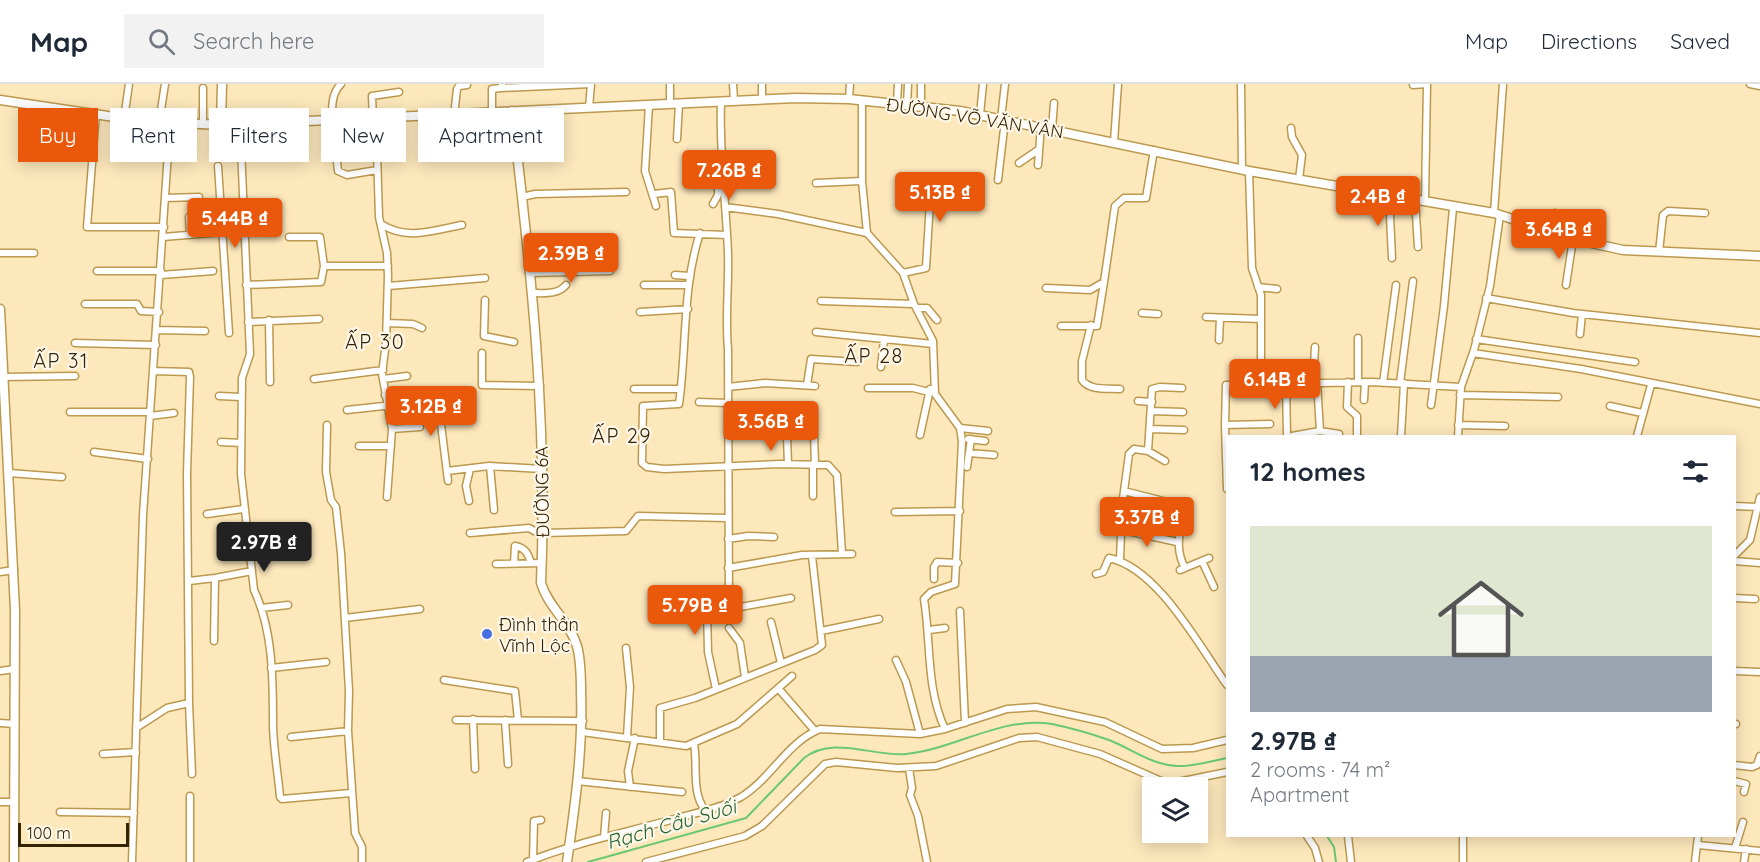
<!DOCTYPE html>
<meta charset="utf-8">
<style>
:root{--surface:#fff;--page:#f2f2f3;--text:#1f2937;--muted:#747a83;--line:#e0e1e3;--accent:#ea580c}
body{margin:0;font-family:Quicksand,sans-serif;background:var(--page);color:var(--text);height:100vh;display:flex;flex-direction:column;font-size:22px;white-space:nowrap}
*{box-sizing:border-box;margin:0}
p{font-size:20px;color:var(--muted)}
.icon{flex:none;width:33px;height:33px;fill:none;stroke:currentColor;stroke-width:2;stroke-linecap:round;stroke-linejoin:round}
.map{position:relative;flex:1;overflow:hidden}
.details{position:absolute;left:1226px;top:351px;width:510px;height:402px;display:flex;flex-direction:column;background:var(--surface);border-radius:0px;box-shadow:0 3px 15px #0003}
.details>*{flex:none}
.guide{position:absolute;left:18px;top:24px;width:570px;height:54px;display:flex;gap:12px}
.buttons{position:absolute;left:1142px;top:693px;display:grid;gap:12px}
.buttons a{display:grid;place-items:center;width:66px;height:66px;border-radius:0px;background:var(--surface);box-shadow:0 3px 15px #0003;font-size:30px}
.scale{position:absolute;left:18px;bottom:15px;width:111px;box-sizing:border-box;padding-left:6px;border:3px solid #322404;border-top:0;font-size:16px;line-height:21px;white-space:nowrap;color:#322404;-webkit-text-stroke:4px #fef7e9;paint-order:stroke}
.price{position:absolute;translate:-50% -51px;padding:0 14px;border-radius:6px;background:var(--accent);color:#fff;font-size:20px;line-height:39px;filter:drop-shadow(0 2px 3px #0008)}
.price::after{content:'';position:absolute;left:50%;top:36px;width:18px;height:14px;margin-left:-9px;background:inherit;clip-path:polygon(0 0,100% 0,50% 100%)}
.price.on{background:#222;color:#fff}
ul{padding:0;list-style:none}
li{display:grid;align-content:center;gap:12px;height:318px;padding:0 24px}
li span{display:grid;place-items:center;height:186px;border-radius:0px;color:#555}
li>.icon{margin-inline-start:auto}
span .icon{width:108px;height:108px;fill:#fffc;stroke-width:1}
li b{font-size:26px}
h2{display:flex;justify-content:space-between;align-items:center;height:72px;padding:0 24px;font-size:26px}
.tag{padding:0 21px;border-radius:0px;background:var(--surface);box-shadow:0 3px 15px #0003;font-size:21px;line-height:54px}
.tag.on{background:var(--accent);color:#fff}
header{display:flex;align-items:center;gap:36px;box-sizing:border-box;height:84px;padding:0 30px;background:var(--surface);border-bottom:2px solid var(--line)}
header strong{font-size:28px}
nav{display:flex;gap:33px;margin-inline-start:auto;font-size:21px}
.search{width:420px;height:54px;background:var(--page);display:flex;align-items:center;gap:15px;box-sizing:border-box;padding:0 21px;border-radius:0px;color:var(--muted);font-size:22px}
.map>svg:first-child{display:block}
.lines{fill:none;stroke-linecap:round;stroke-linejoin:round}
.stream{stroke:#69c870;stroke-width:2}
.street-casing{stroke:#bb994e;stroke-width:9}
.secondary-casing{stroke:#bb994e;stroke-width:11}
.street{stroke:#fff;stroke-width:6}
.secondary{stroke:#fff;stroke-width:8}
.poi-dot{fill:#4570e2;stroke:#fef7e9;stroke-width:2}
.labels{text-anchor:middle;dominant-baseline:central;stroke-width:4.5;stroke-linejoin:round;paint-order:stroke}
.street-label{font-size:18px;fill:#322404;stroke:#fef7e9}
.poi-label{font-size:18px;fill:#322404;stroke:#fef7e9;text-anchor:start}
.neighbourhood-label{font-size:20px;letter-spacing:1.5px;fill:#322404;stroke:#fef7e9}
.water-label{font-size:20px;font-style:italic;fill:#26662d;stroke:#fef7e9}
</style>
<header>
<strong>Map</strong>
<div class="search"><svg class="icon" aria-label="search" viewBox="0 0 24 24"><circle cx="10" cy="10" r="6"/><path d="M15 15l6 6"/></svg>Search here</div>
<nav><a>Map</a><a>Directions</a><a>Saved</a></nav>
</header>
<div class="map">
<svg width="1760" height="778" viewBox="0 0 1760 778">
<rect width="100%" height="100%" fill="#fde8bc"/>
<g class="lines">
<path class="stream" d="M1327,752L1334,763L1336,778
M588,778L746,734L804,674C833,651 873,673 906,670C956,665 1001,632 1052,640C1071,644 1092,650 1109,656C1132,665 1152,681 1177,682C1194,683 1211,677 1227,674"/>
<defs>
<path id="street" d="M733,0L734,17
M762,0V16
M921,0V23
M1241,0L1242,85
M1750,0L1760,2
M1413,1L1427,0L1425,117
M501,4L591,0L589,24
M849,15L850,0
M862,17V97L867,149L903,189L914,220L933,257L935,310L960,344L962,357L955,500L931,508L924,515C931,558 926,605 945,645
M670,20V0
M897,20L898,0
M649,21L645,87L656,122
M907,21L908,0
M492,28V5L501,4L502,1
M96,29L87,143H164
M980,31L983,0
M454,32L457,5L459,2L467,1
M124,35L129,0
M376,35L379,133L387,169L388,192L386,258L382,290L392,345L387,413
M1001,35L1005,0
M373,36L372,12L399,8
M332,37C332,24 331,10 341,0
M159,39L165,0
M203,41V4
M240,41L250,270L242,294L241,390L254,506C273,546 273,595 273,639C273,663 278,689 280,713L282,715L351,709
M1291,44L1292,53L1302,71L1299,95
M1052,45L1054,19
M677,55L679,20
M1114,58L1118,0
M61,60L64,26
M448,65L460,59L461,31
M336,69L338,87L347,91L377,86
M1019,79L1038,66
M1038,81L1041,42
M218,82L229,249
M1249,87L1252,184L1261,211V279
M998,96L1005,36
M702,98L723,102
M816,99L862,97
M654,110L671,108L674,149L727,151
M1389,111L1392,174
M522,113L535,110L626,108
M165,114L199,113
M1415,115L1418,163
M930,117L954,119
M713,120L718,111V102
M725,123L778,130L867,149
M1494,129L1503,0
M189,133L190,151
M381,140C407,157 434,146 462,141
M1552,148L1555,129
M700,149C682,204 687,263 679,320L643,322L642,379L647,383L664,385L779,380L828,381L837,391L842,469
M163,153L223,148
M1659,168L1663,131L1668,127L1705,129
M0,169H34
M324,182H388
M97,187H161
M530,189L610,187
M903,189L926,184L930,117L935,93L964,95
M161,191L213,187
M675,191L689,192
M246,201L321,198L324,182L320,153H289
M644,201H688
M1566,201L1573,155
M388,202L485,194
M1258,203L1277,205
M1046,204L1090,206L1104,198L1115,122L1124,114H1146L1154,66
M532,209C543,209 558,211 566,201
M1486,214L1573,229L1760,249
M485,216L484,252L514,258
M821,217L914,220
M85,220H137L141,227L159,228
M916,224H927L937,236
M640,228L688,225
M1142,229L1158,230
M1206,233L1261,235
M269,236L270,298
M248,238L319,235
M387,239L413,240L422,244
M1091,241L1082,277V296C1090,307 1107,304 1120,305
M1061,242H1097L1104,198
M157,246L205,247
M816,248L933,260
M1580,250L1582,230
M1358,254V298
M1476,255L1635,278
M1219,256L1220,234
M75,259L156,261
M482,269V301L540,302
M1473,269L1581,285L1760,320
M881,283L884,256
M153,287L189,288L190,293L187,389L189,619
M1,293L75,292
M314,295L383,286
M383,295L407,292
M1313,298L1315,263
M1317,298L1320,347
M1348,298L1347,323L1357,332V352
M1383,299L1396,201
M1400,299L1413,197
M1286,300L1287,352
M807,301L811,275L857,278
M728,303L765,299L815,302
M868,304H913L929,308
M634,305H681
M385,311L405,308
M1460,311L1558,313
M219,312L241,313
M1364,316L1365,298
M1138,317L1152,318
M699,318L728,319
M1431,321L1444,222L1453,124
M1610,322L1642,329
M347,326L438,316L448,397
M786,326L788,380
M1151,327L1183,328
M70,328H150
M150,332L174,329
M1270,340L1225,341L1226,301L1372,298L1461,303
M1225,341L1227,405
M1458,341L1505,342
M960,344L988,347
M392,345L420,343
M1151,345L1184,346
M814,351L815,380
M920,351L930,305
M1292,352L1320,347L1339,350
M1401,352L1404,299
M1458,352L1461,303L1474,266L1490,202L1500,131
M1637,352L1651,301
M968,355L985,357
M221,358L241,359
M359,362H391
M1148,367L1152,305L1160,303L1182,304
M94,368L148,375
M969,369L994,371
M813,380V412
M490,382L494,426
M967,383L971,355
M447,387L489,382L542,385
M9,389L62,393
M1124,407L1183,422C1182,445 1173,462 1185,484
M469,417L466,402L470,385
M1734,422L1758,423
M895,428L960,427
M207,430L243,425
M1123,446L1177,458
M470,449L529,444L543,452
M543,449L626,447L638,432L727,434
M728,455L748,452L774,453
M1734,472L1750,456L1760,413
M1120,476L1122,422L1129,370L1134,365L1148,367L1165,377
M1202,477L1214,503
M1734,477L1760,479
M514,479L515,462C526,464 528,470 531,479
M496,480L542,479
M728,484L802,471L852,470
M1180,486L1209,474
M0,488L14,486
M1096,490L1103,488L1109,474C1158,484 1199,562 1227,601
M934,495V483L937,478L958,479
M189,497L215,494
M1734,514L1755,515
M261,524L288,521
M729,525L791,514
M960,527L965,639
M345,534L420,525
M771,538L781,579
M729,544L740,559L745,593
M929,546L945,544
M821,547L879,535
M214,557L215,494L252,487
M626,564L630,603L627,653
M896,576L906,598L920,650
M271,584L326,578
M0,587L15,585
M1734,587L1760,588
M444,596L515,607L518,636
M778,604L815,647
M716,605L708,568L707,526L729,525L728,265C725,233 729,201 728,169C726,118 719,68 721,17
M473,635L475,685
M456,636L583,637
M505,636L508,680
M0,639L15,640
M1734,640H1736
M136,644L167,624L189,619L192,690
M348,647L355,749L362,763V778
M582,648L686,662L737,640L792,592
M291,653L348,647L349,607L341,469L336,423L331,416L326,388L327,341
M660,658V624L695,614L815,566L822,561L812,472
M694,660C698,681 691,708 705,726
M103,670L136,668
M1734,681L1752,683L1757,681L1760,672
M909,684L912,704L910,711L918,732L927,778
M577,697L682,708
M1734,697L1746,700L1744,708
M630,703L628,687L635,654
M0,718H14
M60,728L134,729
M1307,752L1315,764L1319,778
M1348,752L1351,778
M604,753L606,729
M1698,761L1760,767
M1735,764L1743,738
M533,776L534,737L541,736
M132,778L143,431L170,40
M190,778V712
M527,778C577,758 629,748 681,733C701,728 723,723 741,713C771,695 787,658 820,645L920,650L945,645L1007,625L1036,623L1105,638L1162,665L1193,664L1227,656
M646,778L745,752L762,742L825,680L836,678L897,684L936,682L1019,654L1037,653L1100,670L1168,700L1227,688
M1463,778V752
M1695,778L1698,752
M1744,778L1746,765"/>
<path id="secondary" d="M0,16L141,37L221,41L796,14L849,15L960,27L1249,87L1494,129L1573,155L1623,166L1760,172
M512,27C531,184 548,341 541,499C548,523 570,538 577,562C581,577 581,594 581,608C583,665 575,722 567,778
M221,41L222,0
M0,225L15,526L14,778"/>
</defs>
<use href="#street" class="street-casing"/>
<use href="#secondary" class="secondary-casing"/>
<use href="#street" class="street"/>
<use href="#secondary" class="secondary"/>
</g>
<circle class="poi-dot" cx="487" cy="550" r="6"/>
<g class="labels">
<g class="street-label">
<text transform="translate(975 34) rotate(9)">ĐƯỜNG VÕ VĂN VÂN</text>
<text transform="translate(542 408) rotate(-91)">ĐƯỜNG 6A</text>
</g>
<g class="poi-label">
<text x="499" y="540">Đình thần<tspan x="499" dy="21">Vĩnh Lộc</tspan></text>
</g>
<g class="neighbourhood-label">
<text x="375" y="257">ẤP 30</text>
<text x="874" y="271">ẤP 28</text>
<text x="61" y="276">ẤP 31</text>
<text x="622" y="351">ẤP 29</text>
</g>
<g class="water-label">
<text transform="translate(671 740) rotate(-16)">Rạch Cầu Suối</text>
</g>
</g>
</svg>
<div class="buttons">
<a><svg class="icon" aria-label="layers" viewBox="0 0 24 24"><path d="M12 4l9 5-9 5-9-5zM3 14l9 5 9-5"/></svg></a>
</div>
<div class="scale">100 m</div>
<b class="price" style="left:729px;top:117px">7.26B ₫</b>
<b class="price" style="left:940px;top:139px">5.13B ₫</b>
<b class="price" style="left:1378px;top:143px">2.4B ₫</b>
<b class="price" style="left:235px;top:165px">5.44B ₫</b>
<b class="price" style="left:1559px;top:176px">3.64B ₫</b>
<b class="price" style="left:571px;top:200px">2.39B ₫</b>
<b class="price" style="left:1275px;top:326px">6.14B ₫</b>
<b class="price" style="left:431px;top:353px">3.12B ₫</b>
<b class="price" style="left:771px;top:368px">3.56B ₫</b>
<b class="price" style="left:1147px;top:464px">3.37B ₫</b>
<b class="price on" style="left:264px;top:489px">2.97B ₫</b>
<b class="price" style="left:695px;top:552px">5.79B ₫</b>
<div class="guide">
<a class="tag on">Buy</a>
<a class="tag">Rent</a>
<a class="tag">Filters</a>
<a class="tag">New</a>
<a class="tag">Apartment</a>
</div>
<section class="details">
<h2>12 homes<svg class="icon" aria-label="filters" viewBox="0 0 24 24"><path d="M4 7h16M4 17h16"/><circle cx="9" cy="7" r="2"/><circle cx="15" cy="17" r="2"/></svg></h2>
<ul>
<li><span style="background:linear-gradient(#dfe7d0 70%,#9aa5b1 0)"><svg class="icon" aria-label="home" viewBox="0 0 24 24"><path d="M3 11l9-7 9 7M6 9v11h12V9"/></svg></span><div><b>2.97B ₫</b><p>2 rooms · 74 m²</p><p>Apartment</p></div></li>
</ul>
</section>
</div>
